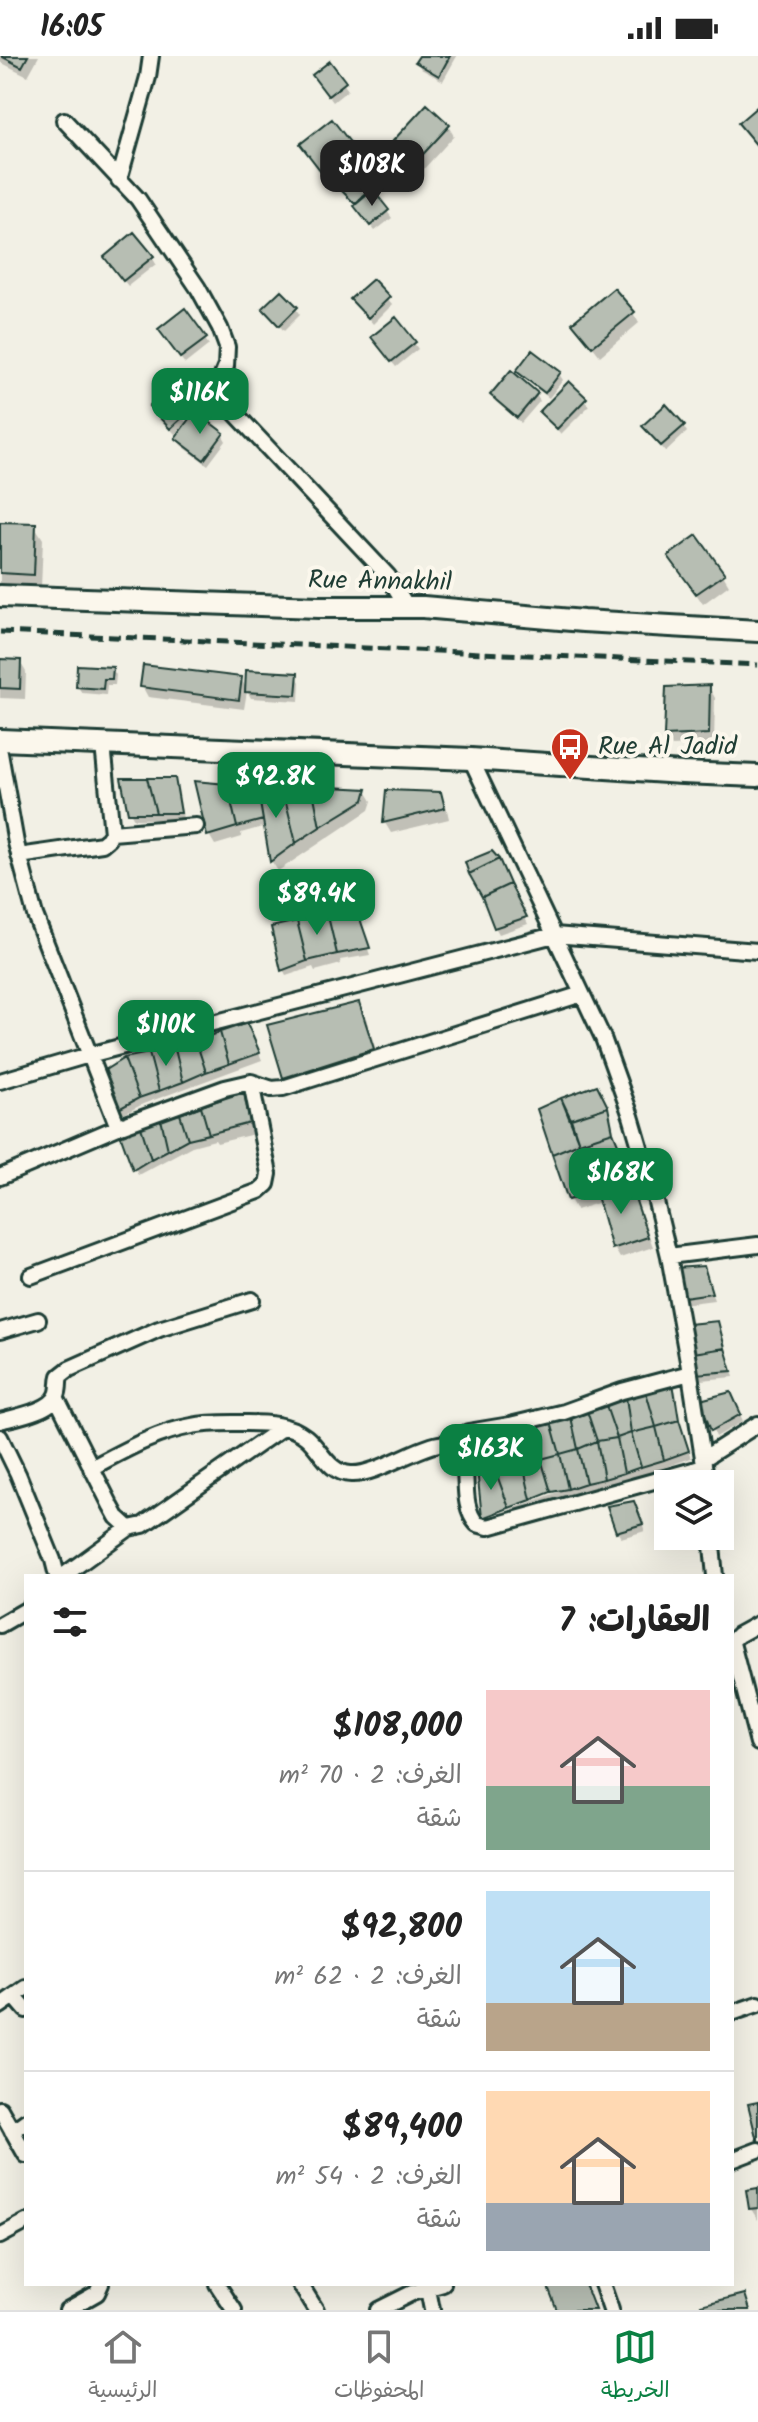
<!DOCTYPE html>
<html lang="ar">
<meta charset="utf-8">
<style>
:root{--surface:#fff;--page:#f6f6f6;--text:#222;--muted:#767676;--line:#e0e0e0;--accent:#0b8043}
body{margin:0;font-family:Kalam,"Playpen Sans Arabic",sans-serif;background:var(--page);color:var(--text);direction:rtl;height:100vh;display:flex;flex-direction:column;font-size:30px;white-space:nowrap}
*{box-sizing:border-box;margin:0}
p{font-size:26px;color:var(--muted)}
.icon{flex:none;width:44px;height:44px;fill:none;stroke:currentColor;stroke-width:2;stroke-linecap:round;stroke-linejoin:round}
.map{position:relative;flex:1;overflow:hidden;direction:ltr}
.side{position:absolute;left:24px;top:1518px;width:710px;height:712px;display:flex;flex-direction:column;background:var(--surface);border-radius:0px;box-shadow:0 8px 32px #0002;direction:rtl}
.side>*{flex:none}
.fabs{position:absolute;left:654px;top:1414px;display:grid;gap:16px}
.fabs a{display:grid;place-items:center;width:80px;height:80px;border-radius:0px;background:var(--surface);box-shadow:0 8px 32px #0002;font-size:40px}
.price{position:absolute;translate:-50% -68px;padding:0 18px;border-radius:16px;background:var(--accent);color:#fff;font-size:26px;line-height:52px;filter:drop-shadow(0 2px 4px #0008)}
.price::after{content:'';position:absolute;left:50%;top:48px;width:24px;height:18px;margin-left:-12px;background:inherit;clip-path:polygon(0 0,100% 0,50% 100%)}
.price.current{background:#222;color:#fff}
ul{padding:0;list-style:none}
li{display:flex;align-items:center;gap:24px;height:200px;padding:0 24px}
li+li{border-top:2px solid var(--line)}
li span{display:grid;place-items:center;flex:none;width:224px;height:160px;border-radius:0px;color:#555}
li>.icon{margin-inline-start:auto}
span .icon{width:96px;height:96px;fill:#fffc;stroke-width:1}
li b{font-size:34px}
h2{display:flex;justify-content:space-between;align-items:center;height:96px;padding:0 24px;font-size:34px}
.status{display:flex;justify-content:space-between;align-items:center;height:56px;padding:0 40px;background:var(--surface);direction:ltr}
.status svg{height:22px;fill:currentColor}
.menu{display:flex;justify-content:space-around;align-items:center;height:112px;border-top:2px solid var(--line);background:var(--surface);font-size:22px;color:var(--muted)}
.menu a{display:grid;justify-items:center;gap:4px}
.menu .current{color:var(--accent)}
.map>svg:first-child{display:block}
.shadow{fill:#0003}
.building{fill:#b7beb3;stroke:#1f3d34;stroke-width:2}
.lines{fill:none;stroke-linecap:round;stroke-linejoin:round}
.street-casing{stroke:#1f3d34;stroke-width:20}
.secondary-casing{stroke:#1f3d34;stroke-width:26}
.street{stroke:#fbf7ec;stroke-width:14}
.secondary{stroke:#fbf7ec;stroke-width:20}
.rail{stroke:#1f3d34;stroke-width:5;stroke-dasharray:12 6;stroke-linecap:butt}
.labels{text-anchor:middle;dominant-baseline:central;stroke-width:8;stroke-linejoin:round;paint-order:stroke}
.street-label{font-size:26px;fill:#1f3d34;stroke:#fbf7ec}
.poi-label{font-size:26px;fill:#1f3d34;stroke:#fbf7ec;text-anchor:start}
</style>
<div class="status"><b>16:05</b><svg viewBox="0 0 49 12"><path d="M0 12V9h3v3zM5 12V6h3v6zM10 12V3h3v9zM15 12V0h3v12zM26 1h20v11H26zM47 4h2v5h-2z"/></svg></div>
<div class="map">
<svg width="758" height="2254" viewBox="0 0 758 2254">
<rect width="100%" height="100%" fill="#f2f0e5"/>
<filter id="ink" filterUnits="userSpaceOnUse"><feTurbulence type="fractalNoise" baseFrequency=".0125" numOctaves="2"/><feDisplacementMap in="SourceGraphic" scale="16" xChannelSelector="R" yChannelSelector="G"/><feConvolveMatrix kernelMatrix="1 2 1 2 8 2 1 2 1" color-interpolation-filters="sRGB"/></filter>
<g filter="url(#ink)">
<path class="shadow" d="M0,0H39L28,20L0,6Z
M421,0H457L443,25L421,13L417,6Z
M329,8L348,34L333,46L318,26Z
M448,70L454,80L409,129L388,110L382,100Z
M302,89L354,95L360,105L331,128Z
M339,129L370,132L392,162L375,175Z
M152,201L156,208L128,230L110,208Z
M373,226L392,249L373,268L353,244Z
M265,253H296L300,259L284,275Z
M185,255L209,289L185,308L164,280Z
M633,257L639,267L600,300L575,268Z
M414,287L418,293L396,311L377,288Z
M519,315L559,318L563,324L549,342L522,321Z
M569,327L589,350L561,378L541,356Z
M165,338L179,353L187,369L222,378L226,385L208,409L181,389L177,382L184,373L182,371L175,378L155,357L151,351Z
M536,339L540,345L521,367L496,346L492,340Z
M683,370L687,376L666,396L645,371Z
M0,468L34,469L43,483L41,532L0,530Z
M677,510L723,519L729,529L703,548Z
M0,605L20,606L26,616L25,643L0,642Z
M112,613L116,619L115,629H107L106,639L82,637L78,631Z
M296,619L300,626L299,645L251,642L247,635L244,653L148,641L142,630L241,623L247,634Z
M709,631L715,642L714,688L672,690L666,679Z
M174,724L178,731L183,763H134L130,756Z
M197,728L366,735L372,745L369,754L278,815L272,806L266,770L241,777L242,781L215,789L209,779Z
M388,736L439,738L446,749L449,763L391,777L385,767Z
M501,812L528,868L499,878L495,871Z
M357,861L370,899L340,904L341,908L315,915L313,911L286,920L283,914Z
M358,948L366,962L380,1007L292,1035L284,1021Z
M250,976L262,1004L143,1048L120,1060L104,1017Z
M596,1031L611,1060L616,1085L653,1191L620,1202L614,1192L601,1146L576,1154L570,1143L540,1054Z
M243,1039L249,1049L254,1078L217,1087L215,1084L192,1090L138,1119L123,1079Z
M703,1212L714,1244L683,1248L679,1241Z
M717,1267L734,1321L701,1324L697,1317Z
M672,1330L676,1336L681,1372L691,1402L628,1424L555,1443L488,1468L485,1463L561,1435L560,1431L571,1363Z
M734,1345L743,1365L716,1381L702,1346Z
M637,1453L645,1475L621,1482L617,1475Z
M758,2134V2164L751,2153Z"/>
<path class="building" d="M1,0H28L22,11Z
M419,0H450L439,20L415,6Z
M330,5L346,26L328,40L312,19Z
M427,48L450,69L403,120L380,99Z
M758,50V91L738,67Z
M332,63L356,94L324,119L300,88Z
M353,112L372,131L355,148L336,129Z
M373,134L389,154L370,170L354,150Z
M134,176L154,200L123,225L104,201Z
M373,223L390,241L368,262L350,243Z
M614,232L635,256L592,291L572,267Z
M281,234L298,251L279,270L262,252Z
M185,252L207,282L180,302L158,273Z
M396,261L416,286L391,306L371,281Z
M532,294L561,316L545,337L516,315Z
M511,314L538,337L517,362L490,339Z
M569,325L587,342L557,373L539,356Z
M165,336L180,352L178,354L184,360L170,373L149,350Z
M666,348L685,369L661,390L642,370Z
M195,355L224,377L204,404L175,382Z
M0,466L36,467L34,519L0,517Z
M697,479L725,518L696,538L668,500Z
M0,603L21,604L20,633L0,632Z
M77,609L113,611L112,623H104L103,633L76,631Z
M143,609L242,621L239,644L140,631Z
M246,614L298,617L296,639L245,636Z
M710,629L709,678L664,680L666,631Z
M121,722H147L156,757H128Z
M147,722H175L181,757H156Z
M194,725L227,728L237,771L207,780Z
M227,728L257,729L263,764L237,771Z
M257,729L282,730L296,787L270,806Z
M282,730H312L320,771L296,787Z
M312,730L367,733L364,744L320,771Z
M386,734L441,736L445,752L383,767Z
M492,795L499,803L469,818L465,806Z
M499,803L510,828L482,841L469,818Z
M510,828L527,861L494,872L482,841Z
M357,854L370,892L337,898L327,856Z
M327,856L337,898L307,905L297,865Z
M297,865L307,905L281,915L271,871Z
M359,946L374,993L283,1022L267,969Z
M247,967L260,997L229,1008L220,976Z
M220,976L229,1008L206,1016L196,985Z
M196,985L206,1016L183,1026L174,989Z
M174,989L183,1026L159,1035L149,997Z
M149,997L159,1035L139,1042L124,1002Z
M124,1002L139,1042L115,1055L102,1016Z
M597,1029L608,1051L571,1063L561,1042Z
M244,1036L250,1067L209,1078L201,1050Z
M561,1042L579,1087L552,1098L537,1053Z
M201,1050L209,1078L188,1083L180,1058Z
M608,1051L613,1076L579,1087L571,1063Z
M180,1058L188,1083L168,1094L161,1063Z
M161,1063L168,1094L151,1103L141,1071Z
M141,1071L151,1103L133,1114L120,1078Z
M613,1076L623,1100L587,1113L579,1087Z
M579,1087L596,1136L568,1144L552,1098Z
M623,1100L630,1127L596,1136L587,1113Z
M630,1127L648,1181L612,1193L596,1136Z
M704,1210L712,1237L677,1242L675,1212Z
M718,1265L725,1292L693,1297L689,1268Z
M725,1292L732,1315L695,1318L693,1297Z
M673,1327L679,1364L656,1371L646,1336Z
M646,1336L656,1371L631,1377L626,1341Z
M731,1336L741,1358L711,1375L700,1344Z
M626,1341L631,1377L617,1382L606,1350Z
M606,1350L617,1382L597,1385L587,1355Z
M587,1355L597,1385L578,1393L571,1361Z
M571,1361L578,1393L560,1398L551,1366Z
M679,1364L689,1395L664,1404L656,1371Z
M551,1366L560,1398L541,1403L534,1369Z
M534,1369L541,1403L523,1408L516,1374Z
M656,1371L664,1404L641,1411L631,1377Z
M516,1374L523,1408L505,1410L496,1378Z
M631,1377L641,1411L624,1417L617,1382Z
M496,1378L505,1410L477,1413L470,1380Z
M617,1382L624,1417L604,1423L597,1385Z
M597,1385L604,1423L586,1427L578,1393Z
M578,1393L586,1427L568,1433L560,1398Z
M560,1398L568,1433L551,1436L541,1403Z
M541,1403L551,1436L531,1444L523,1408Z
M523,1408L531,1444L509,1452L494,1411Z
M494,1411L509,1452L482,1462L477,1413Z
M668,1430V1463L658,1432Z
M634,1445L643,1468L616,1476L607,1450Z
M758,2046V2089L748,2048Z
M758,2132V2152L749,2153L746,2134Z
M547,2228H585L595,2254H557Z
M745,2238L750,2254H702L701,2249Z"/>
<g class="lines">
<defs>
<path id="street" d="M64,64L138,143L198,232L220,272L227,291L226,310L217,332L221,342L388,520L408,552
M119,124L148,21L151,0
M0,697L16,787L35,859L118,1071
M471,703L603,982L631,1060L655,1142L669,1200L688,1305L707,1428
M112,777L196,770
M19,800L102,788L108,783L112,777L103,689
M0,1025L89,999L554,879L758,895
M0,1121L118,1071L225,1032L251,1026L272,1033L283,1032L582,938
M669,1200L758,1189
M31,1220L259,1135L267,1128L269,1118L251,1026
M0,1275L38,1264
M56,1341L111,1450L117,1461L129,1472L143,1469L283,1371
M0,1365C15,1361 51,1355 57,1339C60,1333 58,1326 60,1320L69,1313L159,1273L252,1244
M0,1381L18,1418L53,1504L57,1520
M450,1387L468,1376L510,1369L564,1356L622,1335L690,1317
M703,1403L758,1368
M91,1412C123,1395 156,1376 192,1370C210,1366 229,1367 247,1367C266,1367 290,1368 306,1381C321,1393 328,1417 351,1418C380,1420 434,1378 454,1389C475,1401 456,1445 477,1468L488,1471L704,1411
M711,1480L715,1520
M63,1520L129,1472
M0,1569L26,1554
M732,1585L738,1579L758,1568
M732,1587L758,1687
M14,1940L26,1954
M0,1950L26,1932
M732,1957L758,1948
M0,2053L26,2099
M12,2075L26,2065
M732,2104L758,2094
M0,2180L26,2166
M217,2228L234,2254
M300,2228L316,2254
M427,2228L432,2254
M602,2228L611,2254
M67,2254L97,2237L101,2228
M378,2254L412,2237L443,2228"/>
<path id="secondary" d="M0,540L319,551H423L583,565L758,575
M0,684L471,703L682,717L758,720"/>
</defs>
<use href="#street" class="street-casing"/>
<use href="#secondary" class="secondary-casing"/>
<use href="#street" class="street"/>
<use href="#secondary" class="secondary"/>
<path class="rail" d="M0,576L758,609"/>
</g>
</g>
<defs>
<symbol id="bus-pin" viewBox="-11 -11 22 30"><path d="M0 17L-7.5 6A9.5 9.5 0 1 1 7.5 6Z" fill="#c8321e" stroke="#fbf7ec"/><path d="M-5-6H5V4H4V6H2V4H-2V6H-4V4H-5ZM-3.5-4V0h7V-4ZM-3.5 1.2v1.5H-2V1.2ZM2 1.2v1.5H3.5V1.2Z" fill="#fff"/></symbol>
</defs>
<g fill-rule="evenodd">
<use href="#bus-pin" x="548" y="669" width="44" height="60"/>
</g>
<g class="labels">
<g class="street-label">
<text transform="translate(380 526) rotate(1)">Rue Annakhil</text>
</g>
<g class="poi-label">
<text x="598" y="691">Rue Al Jadid</text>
</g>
</g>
</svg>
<div class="fabs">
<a><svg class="icon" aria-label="layers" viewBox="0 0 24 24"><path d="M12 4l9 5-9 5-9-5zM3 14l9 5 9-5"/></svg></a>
</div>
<b class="price current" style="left:372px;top:152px">$108K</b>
<b class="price" style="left:200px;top:380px">$116K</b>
<b class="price" style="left:276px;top:764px">$92.8K</b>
<b class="price" style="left:317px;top:881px">$89.4K</b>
<b class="price" style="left:166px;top:1012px">$110K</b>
<b class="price" style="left:621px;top:1160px">$168K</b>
<b class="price" style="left:491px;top:1436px">$163K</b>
<section class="side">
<h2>العقارات: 7<svg class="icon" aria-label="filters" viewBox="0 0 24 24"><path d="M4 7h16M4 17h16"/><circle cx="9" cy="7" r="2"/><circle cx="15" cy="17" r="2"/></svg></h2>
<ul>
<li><span style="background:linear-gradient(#f6c9c9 60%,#7fa58c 0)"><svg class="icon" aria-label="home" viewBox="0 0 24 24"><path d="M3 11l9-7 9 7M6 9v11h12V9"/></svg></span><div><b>$108,000</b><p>الغرف: 2 · 70 m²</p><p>شقة</p></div></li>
<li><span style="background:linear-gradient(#bfe0f5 70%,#b9a48a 0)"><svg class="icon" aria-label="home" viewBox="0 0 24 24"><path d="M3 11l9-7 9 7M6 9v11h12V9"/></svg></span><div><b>$92,800</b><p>الغرف: 2 · 62 m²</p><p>شقة</p></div></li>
<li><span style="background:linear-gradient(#ffd9b3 70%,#9aa5b1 0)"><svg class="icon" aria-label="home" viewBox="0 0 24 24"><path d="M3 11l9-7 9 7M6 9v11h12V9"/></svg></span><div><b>$89,400</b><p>الغرف: 2 · 54 m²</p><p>شقة</p></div></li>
</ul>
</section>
</div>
<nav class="menu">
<a class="current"><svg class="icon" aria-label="map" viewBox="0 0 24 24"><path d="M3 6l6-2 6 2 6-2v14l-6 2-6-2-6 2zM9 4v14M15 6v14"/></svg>الخريطة</a>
<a><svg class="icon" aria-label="saved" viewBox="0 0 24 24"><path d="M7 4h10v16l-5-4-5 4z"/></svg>المحفوظات</a>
<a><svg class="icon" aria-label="home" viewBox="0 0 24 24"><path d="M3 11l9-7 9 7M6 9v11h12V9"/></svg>الرئيسية</a>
</nav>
